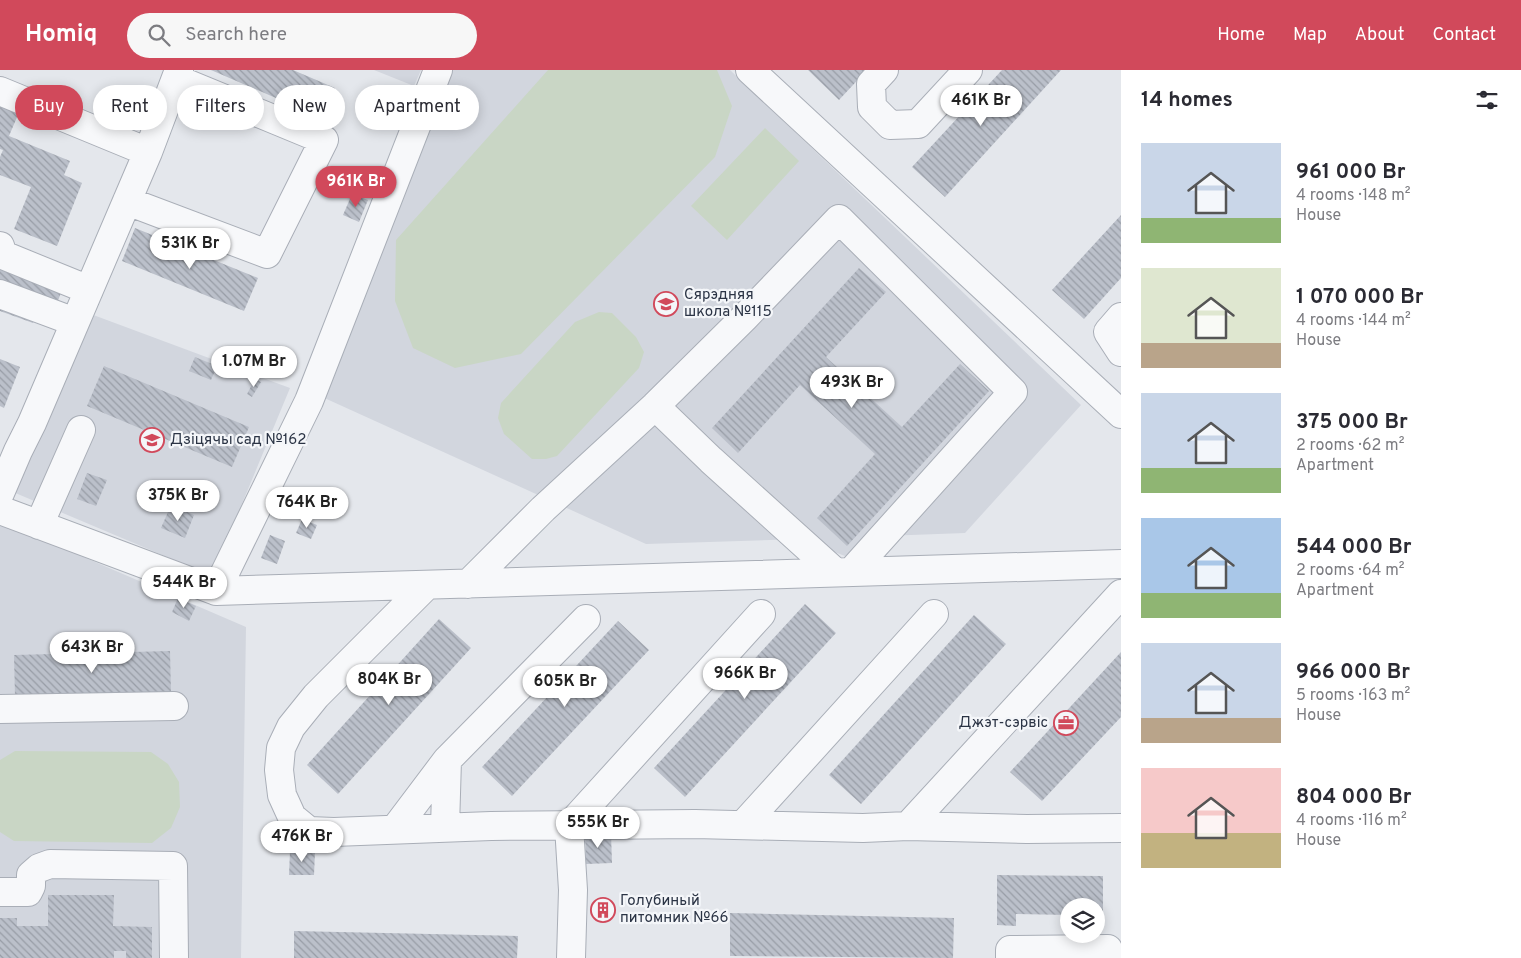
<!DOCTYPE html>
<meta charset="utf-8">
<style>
:root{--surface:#fff;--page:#f7f7f7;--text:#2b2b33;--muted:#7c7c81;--accent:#d1495b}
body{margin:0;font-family:Overpass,sans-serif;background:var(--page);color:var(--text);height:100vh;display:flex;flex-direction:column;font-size:19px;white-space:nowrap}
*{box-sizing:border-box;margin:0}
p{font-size:16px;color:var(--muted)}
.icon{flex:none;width:28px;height:28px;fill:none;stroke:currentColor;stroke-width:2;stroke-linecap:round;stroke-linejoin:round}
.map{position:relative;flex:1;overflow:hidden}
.sheet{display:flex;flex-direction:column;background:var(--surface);width:400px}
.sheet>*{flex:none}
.hud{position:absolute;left:15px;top:15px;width:475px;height:45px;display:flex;gap:10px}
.buttons{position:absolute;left:1060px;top:828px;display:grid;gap:10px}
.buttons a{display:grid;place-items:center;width:45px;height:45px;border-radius:50%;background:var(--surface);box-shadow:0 2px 12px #0003;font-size:25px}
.price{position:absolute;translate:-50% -42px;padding:0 11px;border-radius:18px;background:#fff;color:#222;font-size:16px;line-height:32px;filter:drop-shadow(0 1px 2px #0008)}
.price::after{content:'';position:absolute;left:50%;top:30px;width:15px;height:11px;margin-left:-8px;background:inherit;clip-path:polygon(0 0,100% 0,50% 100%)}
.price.current{background:var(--accent);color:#fff}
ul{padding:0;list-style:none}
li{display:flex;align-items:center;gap:15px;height:125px;padding:0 20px}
li span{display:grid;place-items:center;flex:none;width:140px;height:100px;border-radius:0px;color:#555}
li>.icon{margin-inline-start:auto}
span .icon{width:60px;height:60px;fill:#fffc;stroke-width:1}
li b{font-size:21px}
h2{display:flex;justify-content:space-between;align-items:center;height:60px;padding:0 20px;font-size:21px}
.chip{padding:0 18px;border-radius:22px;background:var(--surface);box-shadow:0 2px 12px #0003;font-size:18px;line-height:45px}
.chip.current{background:var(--accent);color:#fff}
header{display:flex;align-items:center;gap:30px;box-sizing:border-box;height:70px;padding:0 25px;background:var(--accent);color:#fff}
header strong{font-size:24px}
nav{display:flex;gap:28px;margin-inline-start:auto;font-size:18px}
.search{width:350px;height:45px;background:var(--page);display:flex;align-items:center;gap:12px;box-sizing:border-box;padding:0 18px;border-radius:28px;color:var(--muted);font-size:19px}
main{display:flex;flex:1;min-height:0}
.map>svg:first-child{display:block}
.built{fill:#d2d6de}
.grass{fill:#c9d6c5}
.building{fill:url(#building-back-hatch)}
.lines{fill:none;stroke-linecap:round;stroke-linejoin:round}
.minor-casing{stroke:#a9aeb7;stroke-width:30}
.minor{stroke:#f7f8fa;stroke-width:28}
.labels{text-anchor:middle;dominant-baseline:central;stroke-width:4.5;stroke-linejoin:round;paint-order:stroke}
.poi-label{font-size:15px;fill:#2b3445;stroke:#f4f6f9;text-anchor:start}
</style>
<header>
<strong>Homiq</strong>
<div class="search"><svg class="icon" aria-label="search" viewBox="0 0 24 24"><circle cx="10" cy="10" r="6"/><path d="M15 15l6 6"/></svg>Search here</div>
<nav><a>Home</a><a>Map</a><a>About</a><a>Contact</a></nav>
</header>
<main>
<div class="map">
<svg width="1121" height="888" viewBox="0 0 1121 888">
<defs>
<pattern id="building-back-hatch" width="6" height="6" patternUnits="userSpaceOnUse" patternTransform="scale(1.25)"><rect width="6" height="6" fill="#bbc0ca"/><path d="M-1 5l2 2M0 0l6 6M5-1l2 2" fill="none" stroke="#989da6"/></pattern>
</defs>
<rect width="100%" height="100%" fill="#e4e7ec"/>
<path class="built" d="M374,0H421L414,16Z
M450,0H730L1081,335L965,463L884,466L845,486L800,469L646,474L320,326Z
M88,243L290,318L212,506L13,422Z
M0,451L246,557L241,888H0Z"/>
<path class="grass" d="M548,0H717L732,36L715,87L521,284L455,298L413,278L395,231L396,170Z
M765,58L799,91L727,170L691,136Z
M599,242L612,243L636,267L644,282L639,298L557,386L546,389H532L504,364L498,348L501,333L575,252Z
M15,681L151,682L168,694L179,712L180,737L171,758L152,773L14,771L0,762V690Z"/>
<path class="building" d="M211,0H293L335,18L322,48Z
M808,0H867L839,30Z
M1002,0H1061L945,127L912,97Z
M0,31L20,40L9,66L70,91L64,105L82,113L57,176L14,159L31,117L0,105V87L3,80L0,79Z
M352,124L368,130L359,152L343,145Z
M1121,145V208L1084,249L1052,220Z
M135,158L258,208L244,241L122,191Z
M859,198L886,222L826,287L902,357L960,294L989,321L847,476L817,448L875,384L800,315L738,383L712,358Z
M0,199L61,223L55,238L41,232L33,253L0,241Z
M195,287L217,296L211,310L189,301Z
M0,289L20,297L4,338L0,336Z
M104,296L249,357L232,397L87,336Z
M255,309L261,312L252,327L247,324Z
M87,403L107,410L96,436L77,429Z
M171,435L194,445L185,468L161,458Z
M302,449L317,455L311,469L296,463Z
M270,465L285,471L277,494L261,488Z
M178,528L196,536L189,551L172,542Z
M805,534L836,563L685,727L654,698Z
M974,545L1006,574L861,734L829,705Z
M439,549L471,578L338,724L307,695Z
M618,551L649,580L512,726L482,697Z
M170,581L171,622L15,626L14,585Z
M1121,582V647L1042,731L1010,702Z
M611,763L612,793L586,794L585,764Z
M290,781L315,782L314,805H289Z
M997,805L1103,806V845H1096V836H1069V845L1016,844V856L997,855Z
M48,825H114L113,856L152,857V888H126V881H114V888H0V848H17V856H48Z
M597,831H610L609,851L596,850Z
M730,843L954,848L953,888L730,886Z
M294,861L518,866L517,888H294Z"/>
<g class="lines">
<defs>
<path id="minor" d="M750,0L1121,344
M884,0L871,14L872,37L890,55L918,54L968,0
M0,21L148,82
M127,131L267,184L324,70L176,9
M0,176L3,185L89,220
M0,224L75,252
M1121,247L1108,262L1121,282
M655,336L711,390L835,502
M0,423L18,381L32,353L148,82L179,0
M0,440L216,521L309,331L438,0
M39,455L81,360
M468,514L543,439L655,336L744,248L839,149L1013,322L851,502
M427,515L316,626L291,657L281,678L279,700L282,725L292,747L309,761L334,762L491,756L695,754L863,758L908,756L1027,759L1121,758
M216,521L1121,494
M0,639L174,636
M743,755L934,544
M908,756L1121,524
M445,757L447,690L586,549
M395,759L447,690
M0,822H28L31,816V805L39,798L50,794L173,796L174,888
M571,888L573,820L569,756L761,544
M1010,888V880L1108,879V888"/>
</defs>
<use href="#minor" class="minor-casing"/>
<use href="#minor" class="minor"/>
</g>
<defs>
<symbol id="school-ring" viewBox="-11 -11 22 22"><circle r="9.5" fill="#f4f6f9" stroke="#d1495b" stroke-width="1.5"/><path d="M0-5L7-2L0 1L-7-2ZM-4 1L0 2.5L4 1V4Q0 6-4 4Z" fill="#d1495b"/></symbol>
<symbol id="office-ring" viewBox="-11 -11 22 22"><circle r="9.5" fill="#f4f6f9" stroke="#d1495b" stroke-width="1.5"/><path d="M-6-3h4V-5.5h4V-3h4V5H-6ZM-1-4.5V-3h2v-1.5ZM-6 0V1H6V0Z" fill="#d1495b"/></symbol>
<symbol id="building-ring" viewBox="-11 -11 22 22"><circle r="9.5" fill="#f4f6f9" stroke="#d1495b" stroke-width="1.5"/><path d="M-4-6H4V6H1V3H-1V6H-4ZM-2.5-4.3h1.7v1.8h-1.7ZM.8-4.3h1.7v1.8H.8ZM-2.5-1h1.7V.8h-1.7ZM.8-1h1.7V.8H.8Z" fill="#d1495b"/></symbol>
</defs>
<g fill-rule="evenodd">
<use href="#school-ring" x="652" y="220" width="28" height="28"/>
<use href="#school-ring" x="138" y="356" width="28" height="28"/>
<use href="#office-ring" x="1052" y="639" width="28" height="28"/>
<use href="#building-ring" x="589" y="826" width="28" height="28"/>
</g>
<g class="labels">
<g class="poi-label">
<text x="684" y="225">Сярэдняя<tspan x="684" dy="17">школа №115</tspan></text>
<text x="170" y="370">Дзіцячы сад №162</text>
<text x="1048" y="653" text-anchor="end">Джэт-сэрвіс</text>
<text x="620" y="831">Голубиный<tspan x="620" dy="17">питомник №66</tspan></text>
</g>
</g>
</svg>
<div class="buttons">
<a><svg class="icon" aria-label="layers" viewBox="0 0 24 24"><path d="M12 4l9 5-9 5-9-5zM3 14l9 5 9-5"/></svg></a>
</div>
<b class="price" style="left:981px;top:57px">461K Br</b>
<b class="price current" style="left:356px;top:138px">961K Br</b>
<b class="price" style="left:190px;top:200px">531K Br</b>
<b class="price" style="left:254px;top:318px">1.07M Br</b>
<b class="price" style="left:852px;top:339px">493K Br</b>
<b class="price" style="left:178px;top:452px">375K Br</b>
<b class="price" style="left:307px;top:459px">764K Br</b>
<b class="price" style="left:184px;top:539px">544K Br</b>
<b class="price" style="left:92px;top:604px">643K Br</b>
<b class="price" style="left:745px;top:630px">966K Br</b>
<b class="price" style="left:389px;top:636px">804K Br</b>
<b class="price" style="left:565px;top:638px">605K Br</b>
<b class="price" style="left:598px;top:779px">555K Br</b>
<b class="price" style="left:302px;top:793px">476K Br</b>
<div class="hud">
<a class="chip current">Buy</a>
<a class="chip">Rent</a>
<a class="chip">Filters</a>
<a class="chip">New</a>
<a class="chip">Apartment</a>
</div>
</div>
<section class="sheet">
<h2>14 homes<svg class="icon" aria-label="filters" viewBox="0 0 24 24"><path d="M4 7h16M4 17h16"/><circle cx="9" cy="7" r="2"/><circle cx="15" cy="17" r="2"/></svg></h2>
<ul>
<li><span style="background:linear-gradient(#c9d6e8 75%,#8fb573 0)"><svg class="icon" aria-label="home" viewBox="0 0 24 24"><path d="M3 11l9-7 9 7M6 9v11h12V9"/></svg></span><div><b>961 000 Br</b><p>4 rooms · 148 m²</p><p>House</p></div></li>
<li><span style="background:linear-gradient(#dfe7d0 75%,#b9a48a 0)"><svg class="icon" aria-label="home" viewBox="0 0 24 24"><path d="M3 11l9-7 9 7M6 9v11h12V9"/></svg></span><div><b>1 070 000 Br</b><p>4 rooms · 144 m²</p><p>House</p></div></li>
<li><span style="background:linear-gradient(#c9d6e8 75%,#8fb573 0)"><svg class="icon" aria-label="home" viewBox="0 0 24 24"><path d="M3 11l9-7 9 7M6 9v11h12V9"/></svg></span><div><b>375 000 Br</b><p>2 rooms · 62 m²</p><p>Apartment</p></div></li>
<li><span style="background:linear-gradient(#a9c7e8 75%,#8fb573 0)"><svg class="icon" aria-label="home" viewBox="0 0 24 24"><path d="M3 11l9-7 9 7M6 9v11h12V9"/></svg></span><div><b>544 000 Br</b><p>2 rooms · 64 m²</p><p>Apartment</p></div></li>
<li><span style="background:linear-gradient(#c9d6e8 75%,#b9a48a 0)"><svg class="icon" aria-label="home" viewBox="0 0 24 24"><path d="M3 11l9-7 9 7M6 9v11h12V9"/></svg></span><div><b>966 000 Br</b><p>5 rooms · 163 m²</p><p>House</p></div></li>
<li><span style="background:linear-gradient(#f6c9c9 65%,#c2b280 0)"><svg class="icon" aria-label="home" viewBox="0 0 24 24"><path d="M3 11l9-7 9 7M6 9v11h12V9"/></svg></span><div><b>804 000 Br</b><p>4 rooms · 116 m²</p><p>House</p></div></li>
</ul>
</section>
</main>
